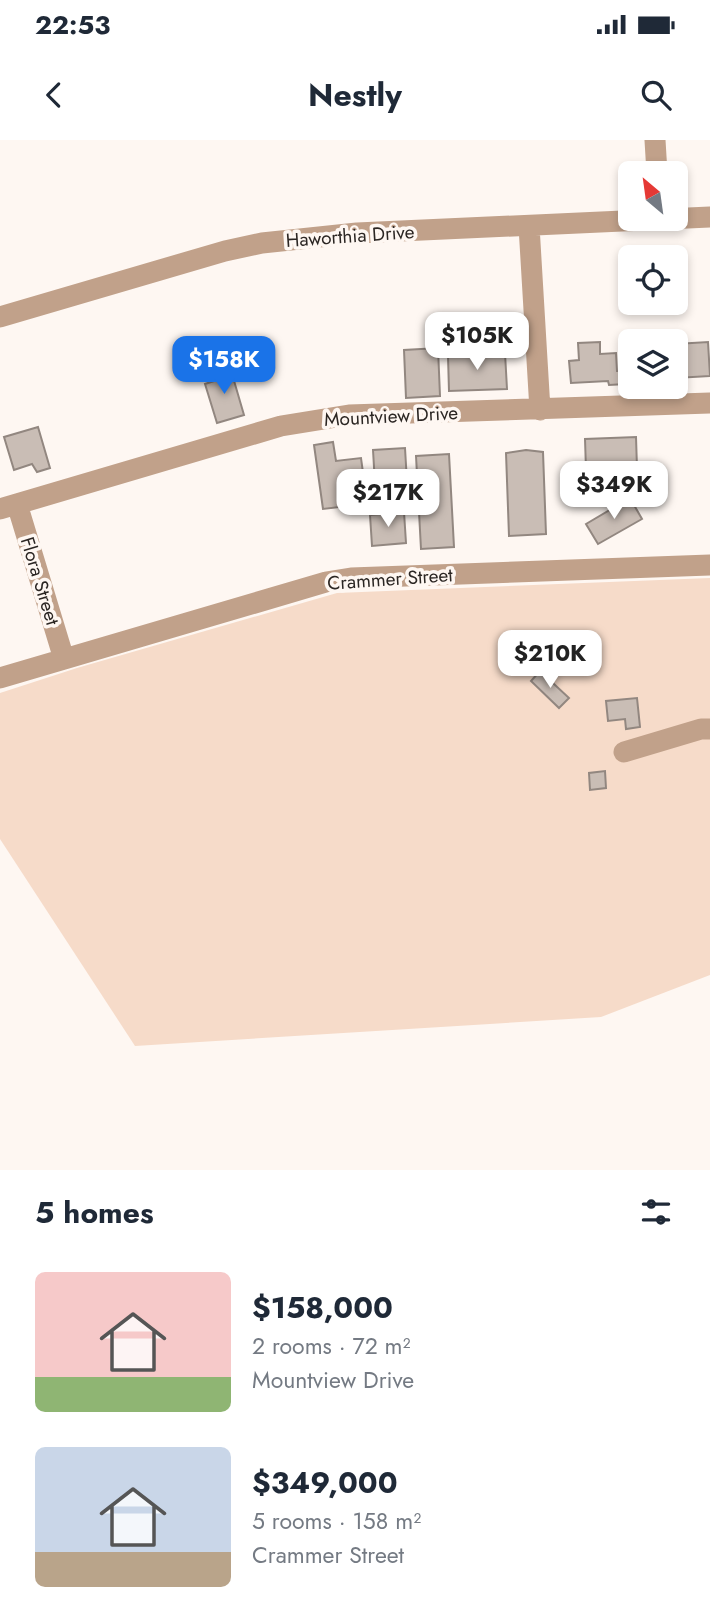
<!DOCTYPE html>
<meta charset="utf-8">
<style>
:root{--surface:#fff;--page:#f2f2f3;--text:#1f2937;--muted:#747a83;--accent:#1a73e8}
body{margin:0;font-family:Jost,sans-serif;background:var(--page);color:var(--text);height:100vh;display:flex;flex-direction:column;font-size:26px;white-space:nowrap}
*{box-sizing:border-box;margin:0}
p{font-size:23px;color:var(--muted)}
.icon{flex:none;width:38px;height:38px;fill:none;stroke:currentColor;stroke-width:2;stroke-linecap:round;stroke-linejoin:round}
.map{position:relative;height:1030px;overflow:hidden}
.panel{display:flex;flex-direction:column;background:var(--surface);flex:1}
.panel>*{flex:none}
.needle{width:46px;rotate:331deg}
.buttons{position:absolute;left:618px;top:21px;display:grid;gap:14px}
.buttons a{display:grid;place-items:center;width:70px;height:70px;border-radius:10px;background:var(--surface);box-shadow:0 4px 10px #0003;font-size:35px}
.price{position:absolute;translate:-50% -60px;padding:0 16px;border-radius:14px;background:#fff;color:#222;font-size:23px;line-height:46px;filter:drop-shadow(0 2px 4px #0008)}
.price::after{content:'';position:absolute;left:50%;top:42px;width:21px;height:16px;margin-left:-10px;background:inherit;clip-path:polygon(0 0,100% 0,50% 100%)}
.price.selected{background:var(--accent);color:#fff}
ul{padding:0;list-style:none}
li{display:flex;align-items:center;gap:21px;height:175px;padding:0 35px}
li span{display:grid;place-items:center;flex:none;width:196px;height:140px;border-radius:10px;color:#555}
li>.icon{margin-inline-start:auto}
span .icon{width:84px;height:84px;fill:#fffc;stroke-width:1}
li b{font-size:30px}
h2{display:flex;justify-content:space-between;align-items:center;height:84px;padding:0 35px;font-size:30px}
.status{display:flex;justify-content:space-between;align-items:center;height:49px;padding:0 35px;background:var(--surface);direction:ltr}
.status svg{height:19px;fill:currentColor}
header{display:flex;justify-content:space-between;align-items:center;height:91px;padding:0 35px;background:var(--surface);font-size:32px;font-weight:700}
.map>svg:first-child{display:block}
.green{fill:#f6dbc9}
.building{fill:#c9bdb5;stroke:#928780;stroke-width:2}
.lines{fill:none;stroke-linecap:round;stroke-linejoin:round}
.minor{stroke:#c1a18a;stroke-width:21}
.labels{text-anchor:middle;dominant-baseline:central;stroke-width:7;stroke-linejoin:round;paint-order:stroke}
.street-label{font-size:19px;fill:#2b2623;stroke:#fef7f2}
</style>
<div class="status"><b>22:53</b><svg viewBox="0 0 49 12"><path d="M0 12V9h3v3zM5 12V6h3v6zM10 12V3h3v9zM15 12V0h3v12zM26 1h20v11H26zM47 4h2v5h-2z"/></svg></div>
<header><svg class="icon" aria-label="back" viewBox="0 0 24 24"><path d="M15 5l-7 7 7 7"/></svg>Nestly<svg class="icon" aria-label="search" viewBox="0 0 24 24"><circle cx="10" cy="10" r="6"/><path d="M15 15l6 6"/></svg></header>
<div class="map">
<svg width="710" height="1030" viewBox="0 0 710 1030">
<rect width="100%" height="100%" fill="#fef7f2"/>
<path class="green" d="M710,438V835L601,877L135,906L0,699V553L77,528L337,453Z"/>
<path class="building" d="M636,163H668L669,164L658,165V171H636Z
M657,191V201H635V193Z
M600,202V214L616,213L617,231H625L626,244L609,245L608,241L571,243L569,221L579,220L578,203Z
M708,202L710,236L676,238V204Z
M438,208L440,256L406,258L404,210Z
M505,213L507,249L449,251L448,216Z
M230,227L244,275L217,283L205,244L214,241L212,233Z
M38,287L50,328L37,332L32,324L14,330L4,297Z
M636,297L637,328L586,330L585,299Z
M333,302L336,321L361,318L365,347L346,350L348,366L323,369L314,305Z
M405,308L407,342L375,344L373,310Z
M526,310L543,312L546,394L509,396L506,313Z
M449,314L454,407L421,409L416,316Z
M630,358L642,379L598,404L586,384Z
M404,372L406,403L372,406L370,375Z
M540,531L569,558L559,568L531,541Z
M637,558L640,587L626,589L625,579L608,581L606,561Z
M605,631L606,648L590,650L589,633Z"/>
<g class="lines">
<path class="minor" d="M655,0L657,33
M529,86L540,270
M0,177L225,111L262,103L357,93L710,77
M17,364L64,519
M0,369L281,286L349,275L710,263
M0,538L326,442L351,438L710,425
M624,612L701,589H710"/>
</g>
<g class="labels">
<g class="street-label">
<text transform="translate(350 96) rotate(-4)">Haworthia Drive</text>
<text transform="translate(391 276) rotate(-3)">Mountview Drive</text>
<text transform="translate(390 439) rotate(-4)">Crammer Street</text>
<text transform="translate(40 441) rotate(73)">Flora Street</text>
</g>
</g>
</svg>
<div class="buttons">
<a><svg class="needle" viewBox="-14 -14 28 28"><path d="M0-13l5 13h-10z" fill="#e53935"/><path d="M0 13l5-13h-10z" fill="#747a83"/></svg></a>
<a><svg class="icon" aria-label="locate" viewBox="0 0 24 24"><circle cx="12" cy="12" r="6"/><path d="M12 2v4M12 18v4M2 12h4M18 12h4"/></svg></a>
<a><svg class="icon" aria-label="layers" viewBox="0 0 24 24"><path d="M12 4l9 5-9 5-9-5zM3 14l9 5 9-5"/></svg></a>
</div>
<b class="price" style="left:477px;top:232px">$105K</b>
<b class="price selected" style="left:224px;top:256px">$158K</b>
<b class="price" style="left:614px;top:381px">$349K</b>
<b class="price" style="left:388px;top:389px">$217K</b>
<b class="price" style="left:550px;top:550px">$210K</b>
</div>
<section class="panel">
<h2>5 homes<svg class="icon" aria-label="filters" viewBox="0 0 24 24"><path d="M4 7h16M4 17h16"/><circle cx="9" cy="7" r="2"/><circle cx="15" cy="17" r="2"/></svg></h2>
<ul>
<li><span style="background:linear-gradient(#f6c9c9 75%,#8fb573 0)"><svg class="icon" aria-label="home" viewBox="0 0 24 24"><path d="M3 11l9-7 9 7M6 9v11h12V9"/></svg></span><div><b>$158,000</b><p>2 rooms · 72 m²</p><p>Mountview Drive</p></div></li>
<li><span style="background:linear-gradient(#c9d6e8 75%,#b9a48a 0)"><svg class="icon" aria-label="home" viewBox="0 0 24 24"><path d="M3 11l9-7 9 7M6 9v11h12V9"/></svg></span><div><b>$349,000</b><p>5 rooms · 158 m²</p><p>Crammer Street</p></div></li>
</ul>
</section>
